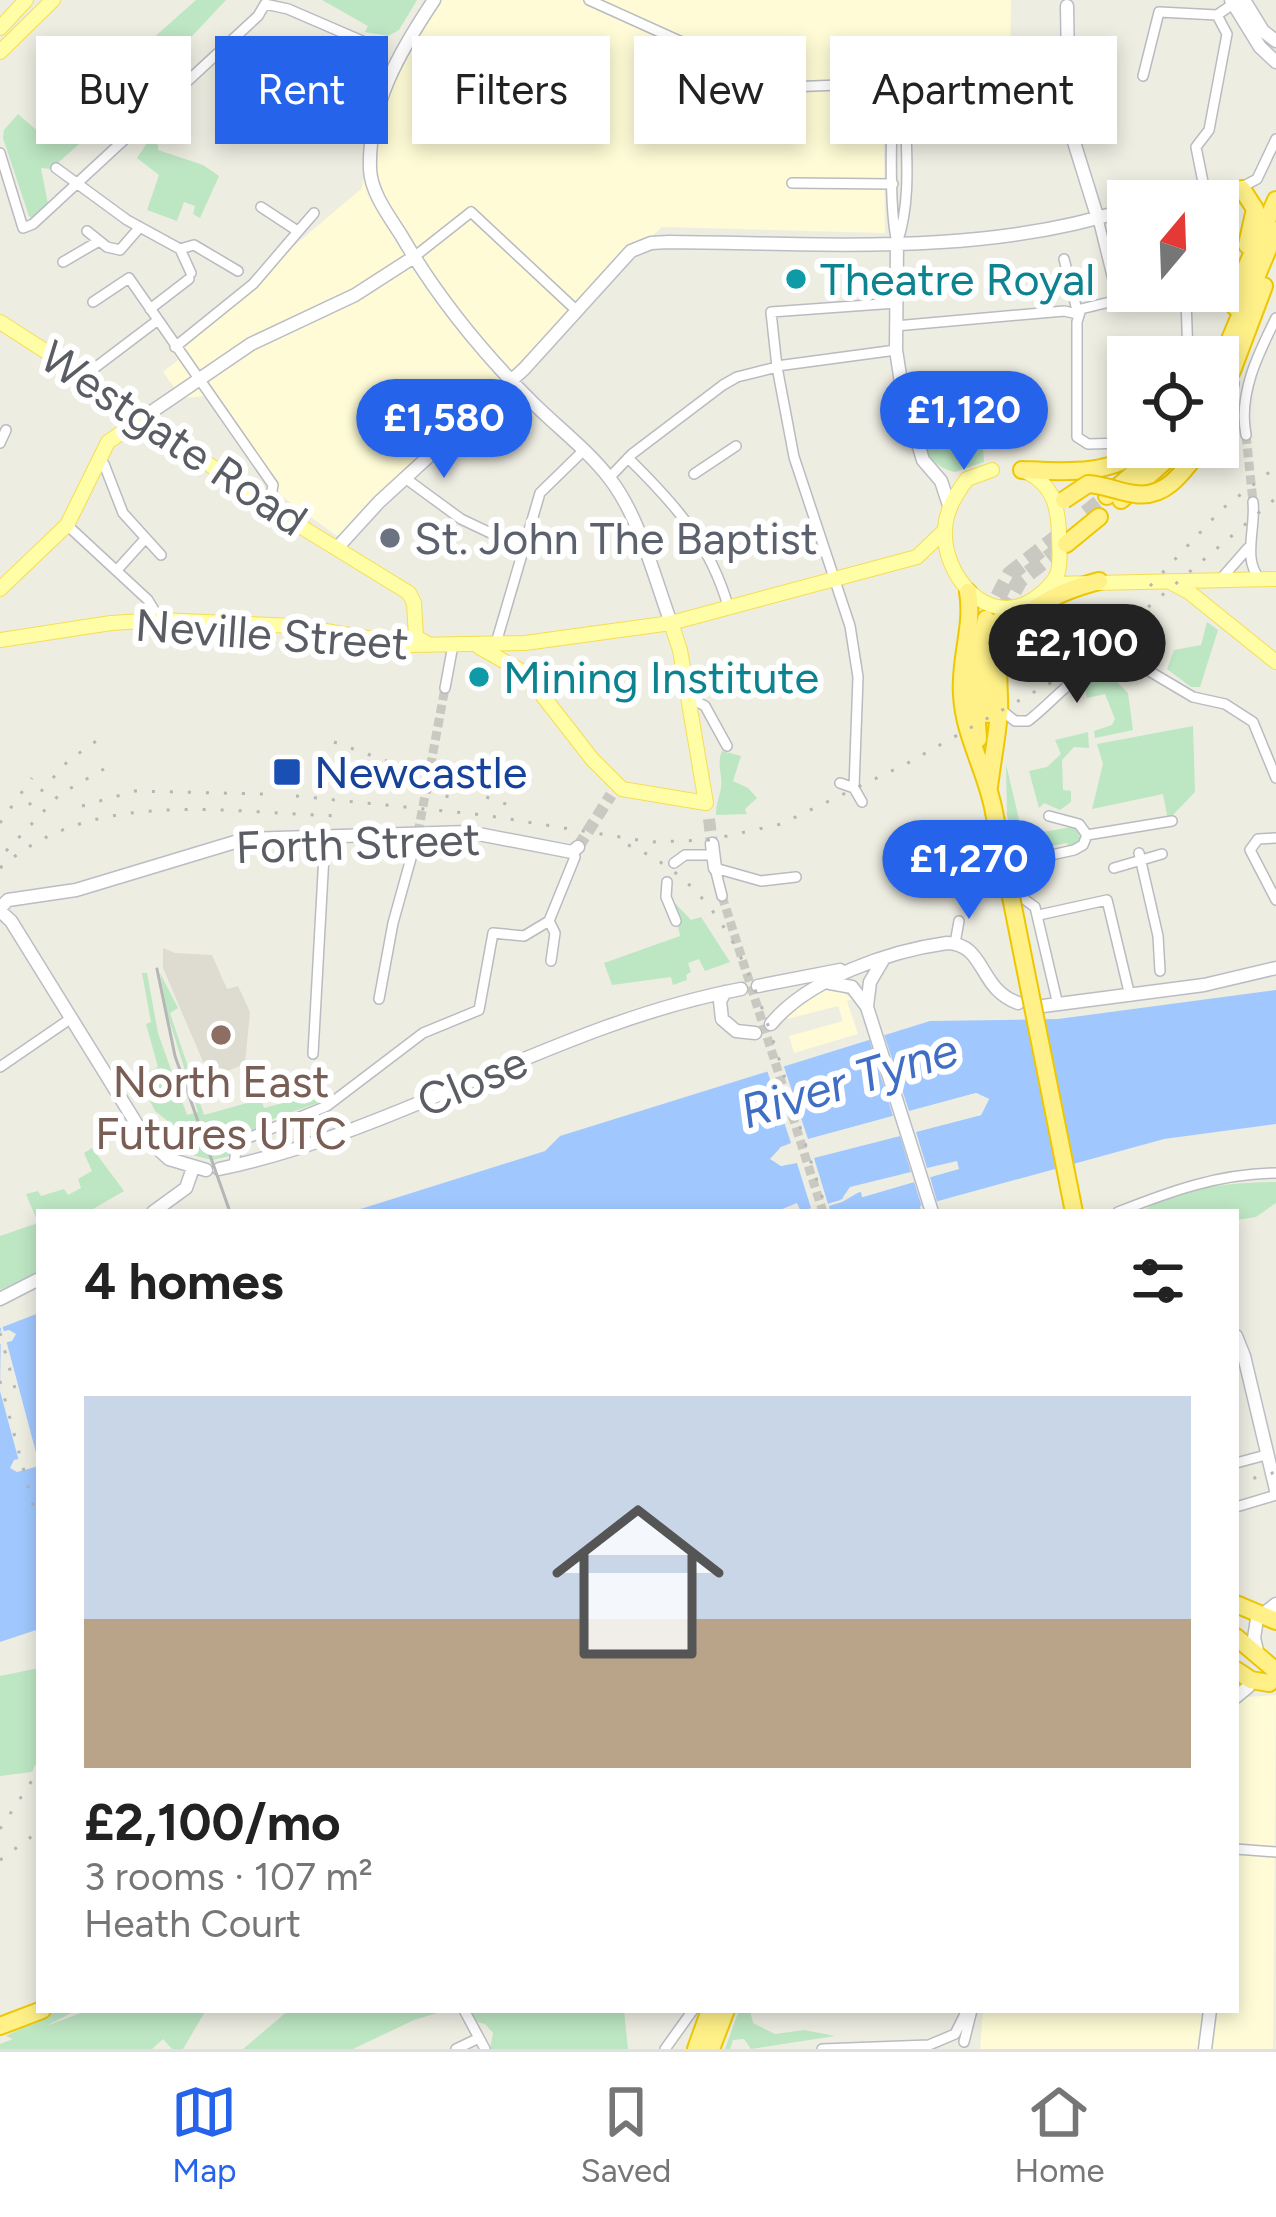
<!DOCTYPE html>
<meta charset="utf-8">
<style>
:root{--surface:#fff;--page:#f6f6f6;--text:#222;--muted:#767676;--line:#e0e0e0;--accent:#2563eb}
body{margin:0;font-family:Figtree,sans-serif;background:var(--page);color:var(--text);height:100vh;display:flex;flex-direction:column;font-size:45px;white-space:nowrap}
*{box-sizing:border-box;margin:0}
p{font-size:39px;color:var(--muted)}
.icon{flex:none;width:66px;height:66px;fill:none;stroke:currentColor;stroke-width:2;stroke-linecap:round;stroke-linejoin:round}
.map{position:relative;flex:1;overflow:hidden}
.side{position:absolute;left:36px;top:1209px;width:1203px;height:804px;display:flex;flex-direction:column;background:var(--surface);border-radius:0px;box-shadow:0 6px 18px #0003}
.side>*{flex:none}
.hud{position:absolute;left:36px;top:36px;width:1206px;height:108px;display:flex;gap:24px}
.needle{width:78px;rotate:19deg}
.fabs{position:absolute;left:1107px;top:180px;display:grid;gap:24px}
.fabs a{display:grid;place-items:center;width:132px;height:132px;border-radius:0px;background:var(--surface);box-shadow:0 6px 18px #0003;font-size:60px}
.price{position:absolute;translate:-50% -102px;padding:0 27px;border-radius:42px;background:var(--accent);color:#fff;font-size:39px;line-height:78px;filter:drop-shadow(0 3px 6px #0008)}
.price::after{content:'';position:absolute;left:50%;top:72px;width:36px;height:27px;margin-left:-18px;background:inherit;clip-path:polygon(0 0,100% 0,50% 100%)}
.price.current{background:#222;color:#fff}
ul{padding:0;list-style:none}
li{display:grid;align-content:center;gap:24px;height:636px;padding:0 48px}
li span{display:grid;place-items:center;height:372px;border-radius:0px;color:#555}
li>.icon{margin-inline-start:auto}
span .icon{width:216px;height:216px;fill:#fffc;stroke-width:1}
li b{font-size:51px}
h2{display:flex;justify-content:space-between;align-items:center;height:144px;padding:0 48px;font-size:51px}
.chip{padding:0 42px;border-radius:0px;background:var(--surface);box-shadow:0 6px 18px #0003;font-size:42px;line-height:108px}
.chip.current{background:var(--accent);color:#fff}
.dock{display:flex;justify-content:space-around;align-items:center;height:168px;border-top:3px solid var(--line);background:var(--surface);font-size:33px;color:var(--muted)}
.dock a{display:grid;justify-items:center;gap:6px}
.dock .current{color:var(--accent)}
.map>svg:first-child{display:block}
.commercial{fill:#fefbd6}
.education{fill:#dedcd0}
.green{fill:#bde6c3}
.water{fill:#a0c8ff;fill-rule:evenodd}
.pier{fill:#eeede2;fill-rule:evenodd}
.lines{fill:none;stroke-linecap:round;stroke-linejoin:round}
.street-tunnel{stroke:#c9c9c2;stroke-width:9;stroke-dasharray:9 4.5;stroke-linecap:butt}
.secondary-tunnel{stroke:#c9c9c2;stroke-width:12;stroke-dasharray:12 6;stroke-linecap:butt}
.highway-tunnel{stroke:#c9c9c2;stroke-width:16;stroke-dasharray:16 8;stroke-linecap:butt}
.street-casing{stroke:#babbc1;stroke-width:12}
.secondary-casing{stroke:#bbbdc4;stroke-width:15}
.primary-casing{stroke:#f4de54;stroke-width:16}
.highway-casing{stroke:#efc700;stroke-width:20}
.street{stroke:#fff;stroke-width:9}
.secondary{stroke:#fff;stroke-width:12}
.primary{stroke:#fffda5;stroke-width:14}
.highway{stroke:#fff188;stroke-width:16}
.tram{stroke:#b5b6b6;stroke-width:3}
.rail{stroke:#b5b6b6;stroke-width:3;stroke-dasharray:3 15;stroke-linecap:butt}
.highway-bridge-casing{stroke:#efc700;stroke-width:20;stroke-linecap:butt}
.highway-bridge{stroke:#fff188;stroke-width:16}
.culture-dot{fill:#0f9aa8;stroke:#fff;stroke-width:4.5}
.worship-dot{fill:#6b7280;stroke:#fff;stroke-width:4.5}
.transit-dot{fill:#1a4fb4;stroke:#fff;stroke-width:4.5}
.education-dot{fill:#8d6e63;stroke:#fff;stroke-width:4.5}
.labels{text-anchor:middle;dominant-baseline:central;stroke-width:12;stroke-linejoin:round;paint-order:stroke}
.culture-label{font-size:45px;fill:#0d838f;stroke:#fff;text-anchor:start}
.street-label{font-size:45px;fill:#5a5d63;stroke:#fff}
.worship-label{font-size:45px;fill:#5b616d;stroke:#fff;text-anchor:start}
.transit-label{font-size:45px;fill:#164399;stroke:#fff;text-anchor:start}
.education-label{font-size:45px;fill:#785e54;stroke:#fff}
.water-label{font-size:48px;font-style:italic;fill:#416ec5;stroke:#fff}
</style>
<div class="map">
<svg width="1276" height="2049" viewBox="0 0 1276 2049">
<rect width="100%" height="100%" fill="#eeede2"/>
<path class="commercial" d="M440,0H1011L1010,70L883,77L885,233L662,227L396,479L368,511L337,536L283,497L209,396L182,398L163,372L178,360L171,350L361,189L394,74Z
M839,990L852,999L847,1001L858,1034L794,1053L789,1036L843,1021L838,1006L787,1019L789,1011L819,991Z
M1276,1695L1273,2049H980L983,2010H1236V1698Z"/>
<path class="education" d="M163,948L175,953L212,955L227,989L238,986L250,1012L245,1064L210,1078L163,968Z"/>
<path class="green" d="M196,0H226L149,82L139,79L141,89L51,169L41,168L48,204L32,218L29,216L3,138L4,130L18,114L43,136Z
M322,0H417L399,30L388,36L365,32L368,26Z
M149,140L158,145V150L203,165L219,176L200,218L193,214L195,206L184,202L177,221L147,210L159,175L137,158Z
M930,390L936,445L983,448L984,462L955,472C920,465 914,422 904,393Z
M1207,622L1218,630L1200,687H1191L1167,669L1174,650L1201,645Z
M1117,658L1119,669L1114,679L1128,693L1133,730L1095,738L1094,731L1112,725L1115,719L1105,694L1087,698L1083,679Z
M1193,726L1195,792L1168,820L1163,794L1092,809L1103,764L1097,744Z
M1088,732L1089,748L1074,747L1062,760L1063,790L1071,791V802L1060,810L1044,803L1039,808L1029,771L1047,767L1061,754L1055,740Z
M722,751L741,756L733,781L748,788L757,798L745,809L747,814L716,815C716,804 719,798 721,788C723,774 716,765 722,751Z
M1006,764L1021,828L1031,834L1072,827L1078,830L1081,841L1069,849L1067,843L1015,853L1007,815Z
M673,901L691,920L701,917L730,962L705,971L699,959L688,963L691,972L686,975L687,980L673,985L671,977L612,985L604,963L680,936Z
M142,973H147L158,1033L187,1115L198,1112L167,1013L160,973L178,1008L170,1013L204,1115L261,1099L264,1108L320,1093L323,1101C291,1114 243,1122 230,1156L212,1160L180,1152L183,1133L155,1111L138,1077L158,1067L146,1024L151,1022Z
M92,1148L124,1191L93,1209L94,1212H39V1274L0,1290V1236L38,1223L26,1194L38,1191L41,1196L64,1189L68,1195L81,1188L78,1179L92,1171L84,1153Z
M1276,1182V1203L1256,1217L1236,1220V1212H1142C1175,1186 1235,1183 1276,1182Z
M39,1668V1757L32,1772L0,1776V1676Z
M57,2010H77L46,2026L89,2010H206L183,2049H172L163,2039L152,2049H0V2044L13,2039L6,2036Z
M289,2010H447L414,2020L353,2049H243Z
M470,2010H624L628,2049H490L493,2033L485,2024L476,2022Z
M739,2010H750L753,2023L775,2034L804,2030L835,2036L751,2049L744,2039L733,2040L730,2049H725Z"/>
<path class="water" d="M1276,990V1124L1164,1139L920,1206L921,1212H809L842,1202L861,1191L863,1197L958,1169L851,1192L841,1200L801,1212L797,1203L775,1212H351L545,1151L560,1136L930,1021L1058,1019ZM976,1093L989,1099L981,1115L781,1166L771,1159L781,1147Z
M39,1313V1454L14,1460L10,1468L17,1472L39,1466V1629L0,1642V1344L12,1341L16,1334L9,1330L0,1332V1328Z"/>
<path class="pier" d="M882,1028L909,1111L976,1093L989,1099L981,1115L916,1132L927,1168L957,1161L959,1169L930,1177L938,1205L923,1210L914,1182L862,1197L861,1192L852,1193L829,1206L830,1212H801L811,1208L797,1163L781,1166L770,1159L781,1147L791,1143L765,1064L781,1058L808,1139L893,1116L867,1032ZM976,1099L981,1102L977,1110L779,1158L784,1152ZM900,1136L911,1172L850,1187L841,1200L828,1204L814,1158Z
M1,1321L38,1460L20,1465L0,1391Z"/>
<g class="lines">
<path class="street-tunnel" d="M1246,435L1253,502
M418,833L445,688
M722,896L823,1212"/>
<path class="secondary-tunnel" d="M709,819L712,844
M578,847L611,795"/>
<path class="highway-tunnel" d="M1086,513L1107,496
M1002,612L1020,580L1066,544
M987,618L1010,574L1066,530"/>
<defs>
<path id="street" d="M589,0L766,80L788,87L993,79L1066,93
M265,4L288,9L376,47
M1217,15L1227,34L1209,130L1196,147L1204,187L1218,186
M1143,76L1159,12L1217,15L1233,4
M0,153L23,228L33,224L258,16L265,4
M56,168L127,220L180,249L191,273
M792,183L893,184
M1238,189L1257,179L1276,139
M261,207L296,230
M1098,219L1118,300
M87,231L107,247L120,250L140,227
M897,243C913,198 905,143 905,95L899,82
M897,243C890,213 888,110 899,82
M180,249L194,245L238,271
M414,257L471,212L576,310
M63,262L99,241
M93,302L129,278L273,485L269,507
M150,309L189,279
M895,326L1064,311L1078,314L1064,259
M175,347L253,284L314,213
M777,366L896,350
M84,376L158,320
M1246,435C1238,394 1258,354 1276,318
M0,443L6,430
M1126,443L1088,444L1077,437V322L1081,309L1118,300L1186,299L1188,357
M628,458C674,503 710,543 728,606
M98,461L104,464L123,513L161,555
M694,474L736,446
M405,478L461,519L522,548
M609,478L632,454L723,385L737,377L777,367
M1253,502C1256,528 1242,560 1260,579
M67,525L148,600L160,620
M117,570L145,539
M1220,580L1248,548
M496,643L540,493L583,451
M445,688L453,645
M688,697L705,706L727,746
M1000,709L1015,721H1028C1056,700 1085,660 1122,655L1193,697L1225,704L1253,722L1276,778
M840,783L854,788L862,802
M854,788L858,677L850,626L794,457L777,367L771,312L896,303
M1049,816L1079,824L1087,835
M1087,835L1172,821
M1276,838L1258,839L1250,850L1276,900
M1139,853L1158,936L1160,971
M674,863L685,855H714
M1114,868L1162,854
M984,870L1035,907L1058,1005
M984,870L1074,850L1083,845L1087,835
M667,882L666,897L676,921
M722,896L715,868L761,881L796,877
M1039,915L1107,900L1130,996
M955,943L959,921
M551,961L555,933L549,921L575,857L572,852
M379,999L393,923L418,833
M313,1054L325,837
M0,1067L70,1019
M234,1166L236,1150L243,1140L327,1106L423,1033L479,1010L493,933L524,936L549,921
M1118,1212C1171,1191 1218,1174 1276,1173
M1236,1463L1266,1455
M1236,1507L1276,1495
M1236,1849L1276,1852
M464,2010L485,2049
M955,2034L967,2010
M964,2042L972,2010
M456,2049L479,2038
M665,2049L693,2010
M822,2049L929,2045L955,2034"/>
<path id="secondary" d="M434,0C400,51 368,105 370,169C371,193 389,216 401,235C437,297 481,351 531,401C557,427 588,450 610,479C640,518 654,577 671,623
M1231,0L1260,47L1276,62
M1244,0L1263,31L1276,41
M1067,6L1069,126L1098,219
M1153,201L1204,187
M897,243L896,350L903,395L923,460L941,481L950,508
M144,417L251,344L355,295L414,257
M337,548L379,502L524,369L631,251L651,243L669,242C822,243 981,257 1128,209
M712,844L715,868
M0,908L8,900L76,890L245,839L468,832L572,852L578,847
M0,911L11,921L144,1136L169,1159L206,1170
M830,983L852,987L867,1007L932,1212
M758,986L840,970
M725,992L720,1001L722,1019L736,1031L755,1033
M867,1006L870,982L883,960
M1043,1006L1204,985L1276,968
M771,1024C808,979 889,951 947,943C986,944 978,989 1018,1003
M219,1169C401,1131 559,1023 741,989
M153,1212L186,1188L193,1168
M0,1299L39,1279
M1236,1336L1244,1356L1276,1490
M1258,1655L1254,1638L1257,1619L1276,1604
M1236,1697L1248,1687
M1205,2049L1210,2010"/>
<path id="primary" d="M0,28L26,0
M0,52L53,0
M0,322L84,376L269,507L409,593L414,603L416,637L430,645
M992,470L967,479C956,494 946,510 945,529C942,574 987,630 1034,599C1044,592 1054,584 1058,572C1061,560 1059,546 1059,534C1058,507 1054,486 1027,472
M1168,581L1189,592L1276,662
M1052,584L1276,579
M0,589L67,525L108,442L144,417
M0,640L111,623L160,620L296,626L409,645L525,643L671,623L917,557L944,531
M479,647L525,673L592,759L622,789L706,803L680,650L671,623"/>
<path id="highway" d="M1242,189L1255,209L1247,245
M1235,307L1245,270L1276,200
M1218,368L1276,230
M1218,395L1232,371L1264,286
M1218,419L1230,384
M1022,470C1066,472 1110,476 1147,447
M1107,496L1164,447
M1121,500L1181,447
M1066,544L1099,517
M968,592C974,627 959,659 962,695C964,736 987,772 994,812
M987,714L988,654L999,621
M978,739L974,677L986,619
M989,787C992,762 997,737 999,712C1000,697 997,681 999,666C1009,613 1053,593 1099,581
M1236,1604L1276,1621
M1236,1637L1276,1671
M1236,1670L1251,1680L1269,1683
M0,2026L42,2010
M696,2049L710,2010
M711,2049L726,2010"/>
</defs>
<use href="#street" class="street-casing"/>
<use href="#secondary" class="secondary-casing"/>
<use href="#primary" class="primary-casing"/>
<use href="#highway" class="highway-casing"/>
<use href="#street" class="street"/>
<use href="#secondary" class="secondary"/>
<use href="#primary" class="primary"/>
<use href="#highway" class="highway"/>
<path class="tram" d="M157,969L175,1056L230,1212"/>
<path class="rail" d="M1150,586L1222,509L1276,467
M334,742L514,807
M324,763L453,798
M296,796L484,815L651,842L709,840L781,824L906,764L1052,682L1105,644L1276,498
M29,805L68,761L99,739
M82,806L135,791L264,794
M0,823L32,778
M628,845C725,886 754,979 783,1072C797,1118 812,1165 827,1212
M6,851L59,795L111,765
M0,868C95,785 229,814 345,816
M0,1333L17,1396
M0,1381L39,1527
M1236,1483L1276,1472
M0,1829L39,1770
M0,1860L39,1831"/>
<defs>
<path id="highway-bridge" d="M1064,500L1088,484C1105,485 1119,492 1135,494C1167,499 1185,469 1202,447
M994,812L1074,1212"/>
</defs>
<use href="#highway-bridge" class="highway-bridge-casing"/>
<use href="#highway-bridge" class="highway-bridge"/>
</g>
<g class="culture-dot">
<circle cx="796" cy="279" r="12"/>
<circle cx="479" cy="677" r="12"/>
</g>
<circle class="worship-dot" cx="390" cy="538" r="12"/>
<rect class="transit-dot" x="272" y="757" width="30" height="30" rx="6"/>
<circle class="education-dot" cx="221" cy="1035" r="12"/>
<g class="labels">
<g class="culture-label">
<text x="820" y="279">Theatre Royal</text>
<text x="503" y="677">Mining Institute</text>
</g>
<g class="street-label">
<text transform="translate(174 438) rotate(34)">Westgate Road</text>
<text transform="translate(272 634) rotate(4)">Neville Street</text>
<text transform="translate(358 843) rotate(-2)">Forth Street</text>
<text transform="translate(472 1081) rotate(-23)">Close</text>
</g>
<g class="worship-label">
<text x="414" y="538">St. John The Baptist</text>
</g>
<g class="transit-label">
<text x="314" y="772">Newcastle</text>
</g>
<g class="education-label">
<text x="221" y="1081">North East<tspan x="221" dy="52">Futures UTC</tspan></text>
</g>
<g class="water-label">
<text transform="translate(849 1080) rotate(-17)">River Tyne</text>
</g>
</g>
</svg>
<div class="fabs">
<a><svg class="needle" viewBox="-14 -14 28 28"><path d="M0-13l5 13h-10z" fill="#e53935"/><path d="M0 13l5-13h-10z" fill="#767676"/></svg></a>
<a><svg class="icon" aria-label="locate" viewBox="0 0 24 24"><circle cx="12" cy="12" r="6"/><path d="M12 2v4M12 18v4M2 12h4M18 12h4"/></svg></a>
</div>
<b class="price" style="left:964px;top:473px">£1,120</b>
<b class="price" style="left:444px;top:481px">£1,580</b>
<b class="price current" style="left:1077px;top:706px">£2,100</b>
<b class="price" style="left:969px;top:922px">£1,270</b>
<div class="hud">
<a class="chip">Buy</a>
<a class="chip current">Rent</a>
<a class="chip">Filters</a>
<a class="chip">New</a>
<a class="chip">Apartment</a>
</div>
<section class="side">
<h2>4 homes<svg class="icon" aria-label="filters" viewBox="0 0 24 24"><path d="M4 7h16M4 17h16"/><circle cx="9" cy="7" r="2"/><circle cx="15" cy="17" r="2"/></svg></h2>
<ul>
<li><span style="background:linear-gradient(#c9d6e8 60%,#b9a48a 0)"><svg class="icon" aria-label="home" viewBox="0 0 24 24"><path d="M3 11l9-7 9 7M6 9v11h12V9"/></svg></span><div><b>£2,100/mo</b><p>3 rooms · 107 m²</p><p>Heath Court</p></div></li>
</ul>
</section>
</div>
<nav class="dock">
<a class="current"><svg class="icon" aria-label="map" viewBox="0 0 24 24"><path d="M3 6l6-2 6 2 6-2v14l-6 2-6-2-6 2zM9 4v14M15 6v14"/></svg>Map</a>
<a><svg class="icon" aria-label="saved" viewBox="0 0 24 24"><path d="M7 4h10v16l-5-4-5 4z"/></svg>Saved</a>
<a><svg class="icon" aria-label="home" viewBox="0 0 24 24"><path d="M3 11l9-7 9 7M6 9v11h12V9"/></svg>Home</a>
</nav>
